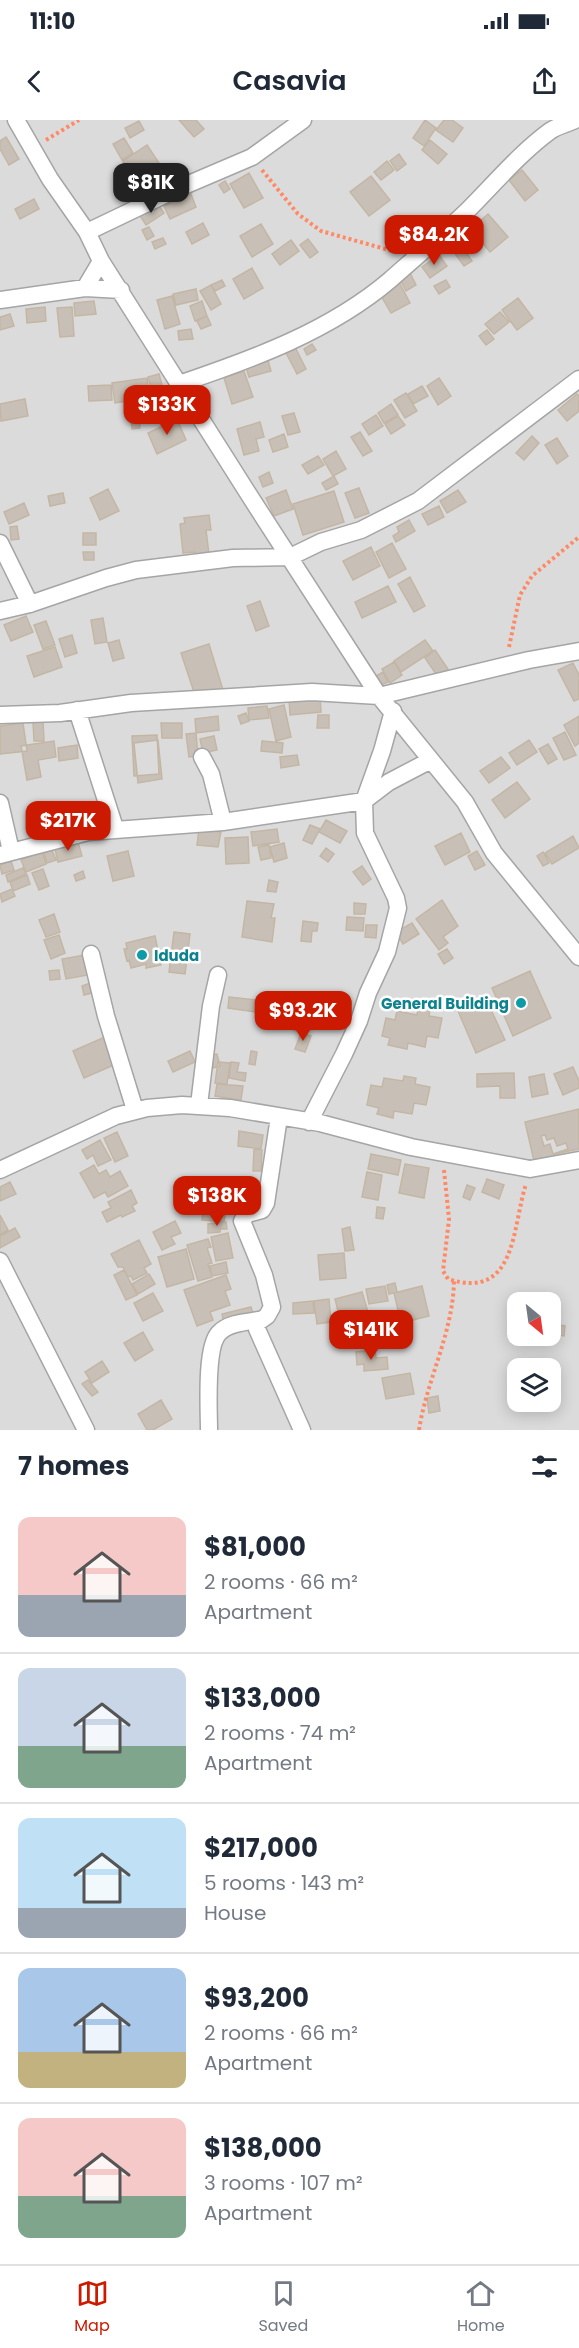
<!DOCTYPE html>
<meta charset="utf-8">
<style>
:root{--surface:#fff;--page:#f6f6f7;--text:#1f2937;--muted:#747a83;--line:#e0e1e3;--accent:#cc1a00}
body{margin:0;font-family:Poppins,sans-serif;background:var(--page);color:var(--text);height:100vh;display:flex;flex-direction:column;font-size:22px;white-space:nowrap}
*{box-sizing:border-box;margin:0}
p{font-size:20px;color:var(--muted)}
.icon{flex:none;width:33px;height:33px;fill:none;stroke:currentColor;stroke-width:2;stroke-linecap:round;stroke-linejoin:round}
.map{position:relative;height:1310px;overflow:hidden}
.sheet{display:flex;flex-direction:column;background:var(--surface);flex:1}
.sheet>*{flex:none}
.needle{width:39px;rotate:151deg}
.buttons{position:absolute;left:507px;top:1172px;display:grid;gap:12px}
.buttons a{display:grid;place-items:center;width:54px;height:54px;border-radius:12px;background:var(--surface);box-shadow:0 3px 15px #0003;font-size:30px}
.price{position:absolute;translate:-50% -51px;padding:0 14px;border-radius:12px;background:var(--accent);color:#fff;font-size:20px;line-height:39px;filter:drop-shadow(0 2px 3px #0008)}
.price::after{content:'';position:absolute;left:50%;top:36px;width:18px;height:14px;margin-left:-9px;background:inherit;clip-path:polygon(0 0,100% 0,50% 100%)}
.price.current{background:#222;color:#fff}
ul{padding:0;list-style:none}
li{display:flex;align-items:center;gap:18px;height:150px;padding:0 18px}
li+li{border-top:2px solid var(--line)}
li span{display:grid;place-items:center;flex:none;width:168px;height:120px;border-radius:12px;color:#555}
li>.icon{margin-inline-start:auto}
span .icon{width:72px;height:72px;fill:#fffc;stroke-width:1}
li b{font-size:26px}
h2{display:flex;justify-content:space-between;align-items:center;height:72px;padding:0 18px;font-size:26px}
.status{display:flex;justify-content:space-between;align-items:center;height:42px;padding:0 30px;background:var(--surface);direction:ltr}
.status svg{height:16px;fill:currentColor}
header{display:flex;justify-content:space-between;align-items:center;height:78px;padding:0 18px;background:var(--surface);font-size:27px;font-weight:600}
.tabs{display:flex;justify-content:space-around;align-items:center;height:84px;border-top:2px solid var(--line);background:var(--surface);font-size:16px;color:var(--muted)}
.tabs a{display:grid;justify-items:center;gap:3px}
.tabs .current{color:var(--accent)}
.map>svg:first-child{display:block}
.residential{fill:#dcdbdb;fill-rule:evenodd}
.building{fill:#c8c0b6;stroke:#c3b6a4;stroke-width:1.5;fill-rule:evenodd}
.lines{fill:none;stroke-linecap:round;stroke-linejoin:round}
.minor-casing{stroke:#a5a5a5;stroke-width:19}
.path{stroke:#ff8965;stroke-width:4;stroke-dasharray:3 3;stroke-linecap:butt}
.minor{stroke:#fff;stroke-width:16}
.culture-dot{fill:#0f9aa8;stroke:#fff;stroke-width:2}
.labels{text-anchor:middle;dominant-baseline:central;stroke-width:5;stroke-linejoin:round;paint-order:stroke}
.culture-label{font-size:15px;font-weight:bold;fill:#0d838f;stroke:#fff;text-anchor:start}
</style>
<div class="status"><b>11:10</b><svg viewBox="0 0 49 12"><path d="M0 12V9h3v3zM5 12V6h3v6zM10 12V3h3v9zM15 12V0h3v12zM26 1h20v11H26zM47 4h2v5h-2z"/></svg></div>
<header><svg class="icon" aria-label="back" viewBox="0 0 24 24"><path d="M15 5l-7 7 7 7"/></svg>Casavia<svg class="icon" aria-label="share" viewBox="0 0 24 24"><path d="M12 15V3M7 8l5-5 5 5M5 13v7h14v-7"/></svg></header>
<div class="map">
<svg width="579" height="1310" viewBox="0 0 579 1310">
<rect width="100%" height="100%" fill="#f0ede3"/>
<path class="residential" d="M0,0H579V1310H0ZM518,1182H550V1215H518ZM518,1248H550V1281H518Z"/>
<path class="building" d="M179,0H196L204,9L194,17Z
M425,0L436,8L424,26L413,18Z
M444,0H452L463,8L453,22L436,10Z
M139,1L144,10L130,18L125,8Z
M6,17L19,39L9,45L0,29V21Z
M124,18L133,33L122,40L113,24Z
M430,20L447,34L438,44L422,30Z
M147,25L161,46L137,62L123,41Z
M399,34L406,44L397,51L390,41Z
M387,41L394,50L381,60L374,52Z
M522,50L538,70L525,81L509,60Z
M249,53L263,78L244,88L230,64Z
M371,56L390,80L369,96L350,72Z
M225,61L230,69L224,73L219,65Z
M191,74L196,87L170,99L164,86Z
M34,79L39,89L20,99L15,89Z
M157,83L164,93L146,105L139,94Z
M488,94L508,117L490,132L471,109Z
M459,102L468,111L456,124L446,115Z
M203,103L209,115L192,124L186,112Z
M261,104L273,124L252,137L240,116Z
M149,107L154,116L147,120L142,110Z
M163,118L166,124L155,129L152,122Z
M308,119L318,132L310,138L300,125Z
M291,120L299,131L280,145L272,134Z
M459,122L472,141L464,146L451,128Z
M439,135L447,146L430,158L422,147Z
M252,148L263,168L244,179L233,159Z
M410,153L416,165L406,171L400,159Z
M222,160L225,166L215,171L211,165Z
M446,160L450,167L439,174L434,166Z
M399,162L410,183L391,193L379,172Z
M211,165L221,184L211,190L200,171Z
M196,169L198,180L176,185L173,174Z
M172,176L180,204L165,209L157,180Z
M518,178L533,198L517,210L502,190Z
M94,181L96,194L75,196L74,183Z
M202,181L207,196L195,201L190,186Z
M45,187L46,201L27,203L26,189Z
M72,187L74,216L60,217L57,188Z
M500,192L509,202L494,214L485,204Z
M10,194L14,206L0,210V197Z
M207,196L211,205L201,209L197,201Z
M191,209L193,219L179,220L178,211Z
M487,210L494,219L486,225L479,216Z
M312,224L316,230L307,235L304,229Z
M295,227L306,249L297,254L285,231Z
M267,237L271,251L249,257L245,244Z
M244,251L253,277L232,284L224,258Z
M159,254L167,284L156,287L148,257Z
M147,258L149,278L115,283L112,263Z
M439,258L451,276L438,285L427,266Z
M111,265L112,280L89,281L88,266Z
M422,266L428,276L413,284L408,274Z
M406,273L417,291L405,298L394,280Z
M577,274L579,276V291L567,301L558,290Z
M25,279L28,296L1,301L0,284Z
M391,284L398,295L384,303L378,293Z
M294,293L300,312L288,315L282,296Z
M376,295L383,306L369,315L362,304Z
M398,296L405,305L391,314L385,304Z
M139,297L140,308L132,309L131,298Z
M177,299L186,320L157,334L148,313Z
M260,302L264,317L256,319L259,331L244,335L237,309Z
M360,312L372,331L363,336L351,317Z
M284,314L288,327L273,332L269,320Z
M532,316L539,323L524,340L516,333Z
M557,318L568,336L557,344L545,325Z
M336,331L346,349L333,356L323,339Z
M318,336L324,345L308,354L302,345Z
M269,352L273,363L263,367L259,357Z
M334,356L338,364L326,370L322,363Z
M359,368L369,393L355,398L345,373Z
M108,369L119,391L100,400L90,378Z
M286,370L293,389L274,396L266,378Z
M458,370L466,382L447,393L440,381Z
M334,371L344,402L303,415L293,384Z
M63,373L65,383L50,386L48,376Z
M24,383L29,395L9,404L4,392Z
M439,386L444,397L428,405L422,394Z
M209,395L211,410H206L209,434L195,435V432L183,433L180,404L185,403L184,398Z
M409,400L415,411L396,422L393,416L399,412L397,407Z
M17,406L19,419L11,420L10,407Z
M83,413H96V425H83Z
M392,423L406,449L389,458L376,432Z
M371,427L380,446L353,460L343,441Z
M83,432H94V440H84Z
M410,457L425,486L414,492L398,464Z
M388,466L396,482L362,498L355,482Z
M260,481L269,506L256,511L247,486Z
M26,496L33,512L11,521L4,505Z
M103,498L107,522L95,524L91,500Z
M46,501L55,525L43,529L34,505Z
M72,515L77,533L65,537L59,519Z
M119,520L124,538L113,541L108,523Z
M425,520L433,531L401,552L394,541Z
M209,524L223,570L196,578L181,533Z
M55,527L62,547L34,557L27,536Z
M435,530L448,549L438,557L425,538Z
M394,542L402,555L390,563L382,549Z
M573,543L579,555V579L574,581L558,550Z
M383,552L388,562L381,565L376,556Z
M320,576L321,592L290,595L289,579Z
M284,585L291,617L276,621L269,589Z
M267,586L269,598L249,600L248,588Z
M246,593L249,601L241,604L238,596Z
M318,595H329V608H317Z
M218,596L219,610L196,613L195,599Z
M579,596V623L575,626L564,605Z
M43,601L44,621H34L33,602Z
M23,603L27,631L0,634V606Z
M161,603H182V618H162Z
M565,612L576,635L564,640L553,618Z
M196,613L198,636L189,637L186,614Z
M157,615L159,654L134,656L132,616Z
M214,616L217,630L203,633L200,619Z
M158,620L162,659L138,663L134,623Z
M529,620L537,632L517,645L509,633Z
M54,621L56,637L38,640L41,657L27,660L21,626Z
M262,621L283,623L282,633L261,631Z
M548,624L557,639L548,644L539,629Z
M77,625L78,638L59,641L58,628Z
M297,635L299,645L281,648L280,637Z
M501,637L510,648L489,663L480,651Z
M517,662L530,679L505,698L492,680Z
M326,700L347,711L340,723L319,712Z
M310,705L320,709L312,724L303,720Z
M199,709L221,712L218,727L197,725Z
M277,709L279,722L253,726L251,712Z
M461,713L470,732L445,745L435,726Z
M573,716L579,728L552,744L545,733Z
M248,717L249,743L226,744L225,718Z
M78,722L82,736L58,742L55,729Z
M284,723L287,738L274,742L270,727Z
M269,725L271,738L261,740L258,727Z
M326,728L334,734L328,742L320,736Z
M52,730L56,740L47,743L44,733Z
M128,731L134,756L113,761L107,736Z
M477,731L485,745L475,750L468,736Z
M42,732L46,744L26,752L21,740Z
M543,732L549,743L543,746L537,736Z
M11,741L14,750L2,754L0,745Z
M362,746L371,759L363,765L353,752Z
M23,748L26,754L8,762L6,755Z
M43,749L49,766L39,770L32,753Z
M83,751L85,758L76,761L74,755Z
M27,755L30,764L13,771L10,762Z
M269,760L278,762L276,772L267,771Z
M12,769L15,776L2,782L0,774Z
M442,780L458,806L443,817L448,823L439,830L416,799Z
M247,781L274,784L271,798H275L272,822L242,817Z
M354,783L366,784L365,794H354Z
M54,794L60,812L46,817L39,800Z
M347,797L364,798L363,811L346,810Z
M303,801L318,803L317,811H312L311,822L301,821Z
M412,803L419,814L403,824L396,812Z
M366,805H377L376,818L365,817Z
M174,812L190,814L185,854L169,852Z
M59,815L65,833L51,839L44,820Z
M155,816L161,845L146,848V844L131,848L129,840L127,841L124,829H127L126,823Z
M447,829L453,838L444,844L438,834Z
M84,835L88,855L66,859L62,839Z
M59,850L60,859L50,860L49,851Z
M530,851L551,898L513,916L492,868Z
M93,862L96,872L84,875L82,866Z
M229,877L257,880L255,892L228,888Z
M486,879L505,920L476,933L458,891Z
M418,887L430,890L429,896L442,898L438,918L427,916L425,927L408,923L407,929L388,925L390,918L382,916L386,898L395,900L397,891L417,895Z
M282,888L307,895L301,912L277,905Z
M301,913L311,916L305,932L295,929Z
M105,917L116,944L84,958L73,931Z
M190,931L195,942L173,952L168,941Z
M251,931L257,932L255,945L249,944Z
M217,934L220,946L213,948L210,935Z
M218,942L230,943L227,964L215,963Z
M231,942L239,943L237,952L246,953L245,961L229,958Z
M573,947L579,961V968L563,975L554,954Z
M514,953L515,978H500V966L477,967V954Z
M544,954L548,974L532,977L529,957Z
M404,956L416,958L415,964L430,967L426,985L414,983L412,994L394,991L393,998L377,994L379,988L367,985L371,965L382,967L384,958L403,961Z
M217,964L243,966L241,980L215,976Z
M579,989V1029L555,1034L557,1040L535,1045L525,1002ZM545,1015L547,1020L554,1018L557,1026L566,1023L568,1029L553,1034L550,1024L544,1026L541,1016Z
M239,1011L263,1015L261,1029L238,1026Z
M117,1012L128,1036L115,1042L104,1018Z
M100,1020L111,1040L98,1046L93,1035L87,1039L82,1030Z
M254,1029L262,1030L261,1051H253Z
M371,1034L401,1040L398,1055L368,1049Z
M405,1044L429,1048L424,1078L399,1073Z
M94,1045L99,1054L106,1050L110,1057L120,1051L128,1066L108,1077L105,1072L94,1078L80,1053Z
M367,1052L382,1055L378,1080L362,1077Z
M487,1059L504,1065L499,1079L482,1072Z
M10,1062L16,1074L0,1081V1067Z
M467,1065L475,1068L470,1080L463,1077Z
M131,1070L137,1083L132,1086L135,1091L122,1097L121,1095L107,1102L102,1092L111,1088L108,1082Z
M377,1087L385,1088L383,1099L376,1098Z
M203,1093L225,1095L224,1102L202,1100Z
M0,1095L8,1110L0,1115Z
M175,1101L181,1113L171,1117L175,1124L162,1130L153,1112Z
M226,1102L227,1109H220V1112L208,1113V1104Z
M350,1107L354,1130L345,1131L342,1109Z
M15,1108L20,1117L0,1128V1116Z
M228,1113L233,1138L216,1141L211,1117Z
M208,1119L211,1127L207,1128L212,1143L208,1144L212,1157L198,1161L187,1125Z
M139,1120L151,1144L144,1148L147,1153L133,1160L131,1156L128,1157L123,1147H118L111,1134Z
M186,1129L194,1159L167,1167L158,1137Z
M344,1133L346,1158L320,1160L318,1135Z
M226,1142L228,1153L212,1156L210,1146Z
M124,1150L137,1175L126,1180L114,1155Z
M149,1154L155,1164L138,1174L132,1164Z
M226,1155L231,1169L225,1171L230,1185L210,1192L213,1200L197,1206L184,1170Z
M395,1163L397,1172L389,1174L387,1165Z
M385,1166L388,1181L369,1184L366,1169Z
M422,1166L429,1196L401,1203L394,1173Z
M362,1172L370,1199L342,1207L335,1179Z
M153,1173L163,1191L143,1201L134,1183Z
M329,1179L331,1202L317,1204L314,1181Z
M313,1181L314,1193L293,1194V1183Z
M251,1187L254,1197L224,1204L222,1194Z
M550,1204L565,1206L564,1216L550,1214Z
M143,1212L153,1230L135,1241L124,1223Z
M375,1230L376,1238L387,1237L388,1249L364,1251V1244L357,1245L356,1232Z
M102,1241L109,1252L92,1263L85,1252Z
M410,1253L414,1274L386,1279L382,1258Z
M88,1260L98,1272L92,1276L82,1264Z
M438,1276L440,1291L429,1293L427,1278Z
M161,1280L172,1299L153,1310H147L138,1294Z"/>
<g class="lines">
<defs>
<path id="minor" d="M16,0L50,59L87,112L101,141L251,378L379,576L465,682L494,733L579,837
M87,112L177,69L252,37L303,0
M85,168L121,170
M0,180L85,168L101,141
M179,264C253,239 330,211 390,160C416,137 443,114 468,90C494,64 520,33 550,11C557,6 567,4 575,0
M0,423L30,484
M0,491L30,484L106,458L136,450L233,438L290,437L321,422L361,410L418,381L579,259
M77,590L115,708
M0,595L60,593L131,583L312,572L379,576L529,540L579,531
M202,637L211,654L223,702
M0,683L11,731
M0,735L88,712L223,702L364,681L389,662L431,640
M91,834L106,896L135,990
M199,985L211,886L218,855
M279,997L266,1083L262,1090L247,1094L242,1101L264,1155L272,1187L267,1196L257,1203V1209L302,1310
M309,1002L344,934L359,901L368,873L387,832L398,788L396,778L365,713L364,681L382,631L393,591
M0,1050L116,996L147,988L182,985L230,988L320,1003L411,1027L530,1049L579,1040
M0,1141L86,1310
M209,1310C209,1290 205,1227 219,1213C228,1203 246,1202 259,1200"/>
</defs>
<use href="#minor" class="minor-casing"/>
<path class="path" d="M46,20L79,0
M262,50L298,94L321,111L396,132
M509,527L520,475L532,456L579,417
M444,1050L449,1099L443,1151L448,1159C517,1181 512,1107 526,1064
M419,1310C427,1259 453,1213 454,1161"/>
<use href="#minor" class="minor"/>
</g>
<g class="culture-dot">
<circle cx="142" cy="835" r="6"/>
<circle cx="521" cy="883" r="6"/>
</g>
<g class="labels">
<g class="culture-label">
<text x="154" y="835">Iduda</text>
<text x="509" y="883" text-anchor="end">General Building</text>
</g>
</g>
</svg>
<div class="buttons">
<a><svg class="needle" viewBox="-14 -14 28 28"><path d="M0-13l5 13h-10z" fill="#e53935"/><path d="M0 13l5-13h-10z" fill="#747a83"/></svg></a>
<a><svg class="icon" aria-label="layers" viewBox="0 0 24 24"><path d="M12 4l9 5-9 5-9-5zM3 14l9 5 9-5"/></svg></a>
</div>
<b class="price current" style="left:151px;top:94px">$81K</b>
<b class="price" style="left:434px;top:146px">$84.2K</b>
<b class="price" style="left:167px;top:316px">$133K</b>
<b class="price" style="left:68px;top:732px">$217K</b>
<b class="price" style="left:303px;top:922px">$93.2K</b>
<b class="price" style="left:217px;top:1107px">$138K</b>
<b class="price" style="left:371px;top:1241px">$141K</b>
</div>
<section class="sheet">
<h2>7 homes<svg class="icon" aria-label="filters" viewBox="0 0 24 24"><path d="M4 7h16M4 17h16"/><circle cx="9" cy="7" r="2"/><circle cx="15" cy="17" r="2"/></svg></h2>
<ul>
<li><span style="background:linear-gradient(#f6c9c9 65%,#9aa5b1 0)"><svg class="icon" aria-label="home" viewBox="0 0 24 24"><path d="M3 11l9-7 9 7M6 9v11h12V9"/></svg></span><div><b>$81,000</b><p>2 rooms · 66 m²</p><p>Apartment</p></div></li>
<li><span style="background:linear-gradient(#c9d6e8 65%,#7fa58c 0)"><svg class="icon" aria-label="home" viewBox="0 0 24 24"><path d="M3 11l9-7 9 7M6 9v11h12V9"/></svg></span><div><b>$133,000</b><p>2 rooms · 74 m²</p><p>Apartment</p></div></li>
<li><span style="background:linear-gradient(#bfe0f5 75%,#9aa5b1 0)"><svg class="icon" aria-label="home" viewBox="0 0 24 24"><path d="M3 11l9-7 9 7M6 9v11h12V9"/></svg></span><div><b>$217,000</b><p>5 rooms · 143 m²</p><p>House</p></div></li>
<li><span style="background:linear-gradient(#a9c7e8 70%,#c2b280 0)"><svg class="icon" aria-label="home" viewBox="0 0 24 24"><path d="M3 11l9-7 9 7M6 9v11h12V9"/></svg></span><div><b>$93,200</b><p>2 rooms · 66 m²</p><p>Apartment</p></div></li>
<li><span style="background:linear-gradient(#f6c9c9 65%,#7fa58c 0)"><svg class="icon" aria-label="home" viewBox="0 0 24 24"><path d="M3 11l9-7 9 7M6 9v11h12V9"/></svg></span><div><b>$138,000</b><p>3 rooms · 107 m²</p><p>Apartment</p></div></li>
</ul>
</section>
<nav class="tabs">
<a class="current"><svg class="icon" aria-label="map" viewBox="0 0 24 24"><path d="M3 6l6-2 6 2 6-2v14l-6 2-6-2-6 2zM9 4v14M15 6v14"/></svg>Map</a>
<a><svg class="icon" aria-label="saved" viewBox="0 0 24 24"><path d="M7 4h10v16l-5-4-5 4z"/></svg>Saved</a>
<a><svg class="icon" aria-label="home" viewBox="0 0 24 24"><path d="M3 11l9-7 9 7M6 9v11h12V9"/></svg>Home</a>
</nav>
